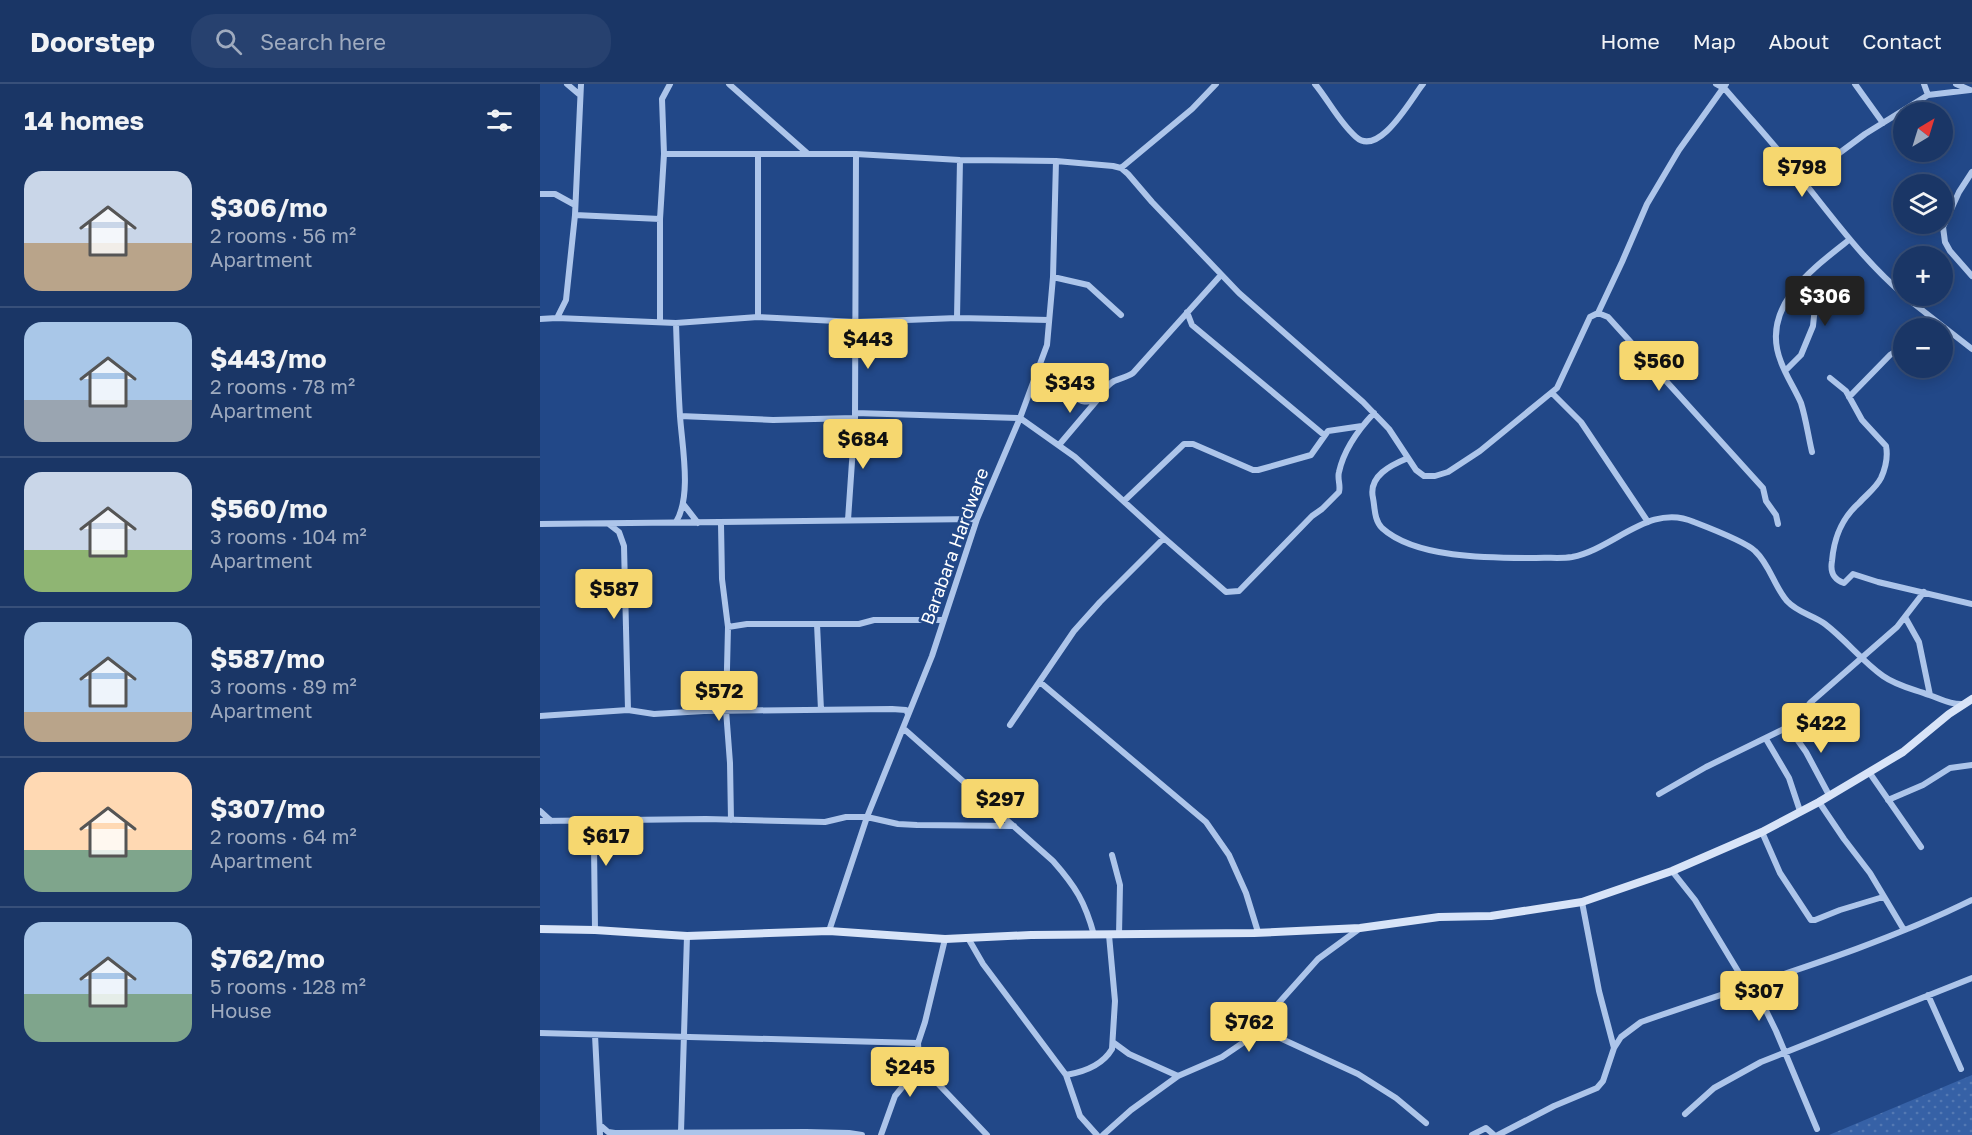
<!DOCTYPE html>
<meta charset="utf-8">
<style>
:root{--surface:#1a3666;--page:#27416f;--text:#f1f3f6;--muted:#9fabbf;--line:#38507a;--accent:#f6d76f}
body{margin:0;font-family:"Golos Text",sans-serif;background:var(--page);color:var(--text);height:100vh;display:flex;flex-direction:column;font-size:22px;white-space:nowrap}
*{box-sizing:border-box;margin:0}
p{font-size:20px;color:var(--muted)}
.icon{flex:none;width:33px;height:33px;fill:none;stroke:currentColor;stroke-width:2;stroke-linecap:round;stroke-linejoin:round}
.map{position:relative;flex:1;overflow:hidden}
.sheet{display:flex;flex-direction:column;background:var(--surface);width:540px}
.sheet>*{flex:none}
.needle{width:39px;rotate:38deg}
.fabs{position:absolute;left:1353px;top:18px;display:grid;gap:12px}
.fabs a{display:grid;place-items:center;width:60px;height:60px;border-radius:50%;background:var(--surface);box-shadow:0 3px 15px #0003,0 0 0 2px var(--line);font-size:30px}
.price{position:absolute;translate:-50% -51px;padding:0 14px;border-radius:6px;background:var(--accent);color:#111;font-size:20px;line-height:39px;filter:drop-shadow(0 2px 3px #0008)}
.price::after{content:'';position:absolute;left:50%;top:36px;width:18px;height:14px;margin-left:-9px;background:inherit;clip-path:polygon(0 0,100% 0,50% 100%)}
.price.selected{background:#222;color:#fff}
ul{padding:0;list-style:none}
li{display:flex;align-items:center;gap:18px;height:150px;padding:0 24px}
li+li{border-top:2px solid var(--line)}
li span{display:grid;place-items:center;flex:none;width:168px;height:120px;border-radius:18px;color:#555}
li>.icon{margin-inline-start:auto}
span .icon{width:72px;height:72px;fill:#fffc;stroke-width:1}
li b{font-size:26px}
h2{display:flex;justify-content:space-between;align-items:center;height:72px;padding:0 24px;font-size:26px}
header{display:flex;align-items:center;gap:36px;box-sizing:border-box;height:84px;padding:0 30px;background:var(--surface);border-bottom:2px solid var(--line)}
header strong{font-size:28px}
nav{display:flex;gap:33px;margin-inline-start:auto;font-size:21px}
.search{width:420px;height:54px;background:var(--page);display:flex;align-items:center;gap:15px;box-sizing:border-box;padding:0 21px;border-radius:24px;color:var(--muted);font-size:22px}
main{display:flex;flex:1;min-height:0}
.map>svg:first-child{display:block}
.grass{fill:url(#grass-dots)}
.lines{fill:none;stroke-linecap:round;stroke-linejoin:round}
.street{stroke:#adc5ea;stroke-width:6}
.secondary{stroke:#d8e4f8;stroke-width:8}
.labels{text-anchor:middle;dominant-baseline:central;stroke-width:5;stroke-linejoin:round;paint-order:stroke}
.street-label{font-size:18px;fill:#fff;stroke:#224888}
</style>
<header>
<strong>Doorstep</strong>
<div class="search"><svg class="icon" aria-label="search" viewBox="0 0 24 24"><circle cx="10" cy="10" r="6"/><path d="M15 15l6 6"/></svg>Search here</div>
<nav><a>Home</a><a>Map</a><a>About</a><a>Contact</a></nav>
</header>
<main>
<section class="sheet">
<h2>14 homes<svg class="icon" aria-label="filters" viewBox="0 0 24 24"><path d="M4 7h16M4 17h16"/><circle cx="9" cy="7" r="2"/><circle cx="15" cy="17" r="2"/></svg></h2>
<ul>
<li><span style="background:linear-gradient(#c9d6e8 60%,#b9a48a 0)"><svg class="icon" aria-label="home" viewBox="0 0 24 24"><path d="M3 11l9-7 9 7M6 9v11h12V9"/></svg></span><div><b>$306/mo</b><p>2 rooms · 56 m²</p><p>Apartment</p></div></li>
<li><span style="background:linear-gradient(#a9c7e8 65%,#9aa5b1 0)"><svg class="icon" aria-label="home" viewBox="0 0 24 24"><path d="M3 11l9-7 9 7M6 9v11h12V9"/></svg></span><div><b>$443/mo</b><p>2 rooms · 78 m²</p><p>Apartment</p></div></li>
<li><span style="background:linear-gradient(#c9d6e8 65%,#8fb573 0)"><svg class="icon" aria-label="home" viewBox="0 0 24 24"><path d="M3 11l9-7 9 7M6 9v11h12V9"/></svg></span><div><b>$560/mo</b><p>3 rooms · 104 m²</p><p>Apartment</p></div></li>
<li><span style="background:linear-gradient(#a9c7e8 75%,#b9a48a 0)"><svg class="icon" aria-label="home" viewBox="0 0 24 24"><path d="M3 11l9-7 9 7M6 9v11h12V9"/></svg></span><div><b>$587/mo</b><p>3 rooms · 89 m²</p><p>Apartment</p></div></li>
<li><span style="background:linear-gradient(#ffd9b3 65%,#7fa58c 0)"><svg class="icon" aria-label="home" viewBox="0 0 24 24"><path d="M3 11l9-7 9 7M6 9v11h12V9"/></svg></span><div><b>$307/mo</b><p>2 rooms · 64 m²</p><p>Apartment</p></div></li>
<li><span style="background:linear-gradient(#a9c7e8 60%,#7fa58c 0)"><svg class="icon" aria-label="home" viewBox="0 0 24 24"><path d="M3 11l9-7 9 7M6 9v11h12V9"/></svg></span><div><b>$762/mo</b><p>5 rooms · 128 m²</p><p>House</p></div></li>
</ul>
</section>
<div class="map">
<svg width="1432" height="1051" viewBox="0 0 1432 1051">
<defs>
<pattern id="grass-dots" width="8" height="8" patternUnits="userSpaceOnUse" patternTransform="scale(1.5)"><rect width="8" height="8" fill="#3661a6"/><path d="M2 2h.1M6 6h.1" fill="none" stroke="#5479b3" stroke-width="1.8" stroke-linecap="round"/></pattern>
</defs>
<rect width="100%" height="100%" fill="#224888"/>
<path class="grass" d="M1432,991V1051H1289Z"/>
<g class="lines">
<path class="street" d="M27,0L40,11
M189,0L267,69
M775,0C789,17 799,38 816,53C839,74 871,15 883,0
M1176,0L1185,5C1210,34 1236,62 1260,93C1293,134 1323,176 1364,211
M1315,0L1343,39
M1384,0L1388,11
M1416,0L1430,6
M124,70L122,15L130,0
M581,84L652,25L676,0
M1432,88L1419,108L1403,143L1405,158L1410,167L1432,192
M1263,96L1325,50L1388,11L1430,6
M0,110H15L35,121
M35,131L120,135
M513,193L548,201L581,231
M1364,212L1432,265
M647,228L652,241L784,351
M1058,229L1082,178L1107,120L1139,66L1186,0
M218,233V71
M17,234L26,216L35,131L41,0
M417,234L420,76
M0,235L17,234L136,239L218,233L316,238L417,234L509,236
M120,237V135L124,70H316L420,76L516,77L573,82L581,84L588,90L612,118L699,209L823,318L849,345L876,386L884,392H895L908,388L940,367L1017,304L1050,233L1058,229L1068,233L1223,404L1226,417L1236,431L1238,440
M1246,286L1261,271L1273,242L1276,213L1274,208L1262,198
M1290,294L1306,307L1322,336L1346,362C1348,372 1345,385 1341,394C1336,404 1326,411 1319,419C1301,435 1294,454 1292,477C1290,488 1293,495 1304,499L1313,490L1338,498L1432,520
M495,295L542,317C560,321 561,304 574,297C581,294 587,293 593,289L681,191
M1012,309L1041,338L1108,438
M1309,313L1350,271L1364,262
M315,329L480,334L535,373L624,454L686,508L699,507L772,432L782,425L799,408C801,401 797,395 799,388C804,365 818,346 834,329
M140,332L233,336L315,334
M519,361L558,315
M1272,368C1268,351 1266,335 1261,319C1255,305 1246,292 1241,278C1219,223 1272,185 1309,156
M868,374C851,381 828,392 833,414C835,424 834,436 842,444C876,475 952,474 996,474C1007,473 1020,475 1032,473C1074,465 1110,418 1154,438C1167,443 1207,459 1215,467C1230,481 1234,502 1247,517C1258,529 1273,531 1285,540C1306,556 1322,577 1343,592C1357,602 1373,605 1389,611C1401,615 1411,621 1424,620
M584,417L644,360H653L713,386H718L771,371L788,347L822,342
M144,421L158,439
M308,436L315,334L316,70
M136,438C152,412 142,362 140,332C138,301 137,270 136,239
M0,440L437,435
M181,440L182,495L188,543L186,626L190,679L191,736
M70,441L79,448L84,462L88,626
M1365,533L1379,558L1390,611
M277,540L281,626
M188,543L207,540H319L334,536H403
M501,599L666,738L689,771L706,809L718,848
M0,632L88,626L114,630L164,627L352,625L366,626L368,630
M470,641L534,547L560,518L624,454
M363,644L513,777C536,803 545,818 554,851
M1249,644L1266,668L1289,711
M1226,655L1249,694L1260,727
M1329,688L1381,763
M1119,710L1166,683L1254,640L1270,619L1357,543L1384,508
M1348,716L1383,701L1410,684L1432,681
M1279,718L1304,755L1330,789L1364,846
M0,727L11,737
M0,737L166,735L285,738L306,733H327L358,740L377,741L474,742
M39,738L48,745L54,761L55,846
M1222,748L1240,789L1271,836H1275L1300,826L1343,813
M54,757L60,744L67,737
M572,771L580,801L579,851
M1132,787L1155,816L1207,902
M1042,818L1059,907L1074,964
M289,847L327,733L392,572L437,435L480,334L507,261L513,193L516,77
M428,854L443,880L526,991L540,1032L557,1051
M405,855L385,938L378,959L379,976L384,985L447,1051
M1213,900L1236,947L1277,1045
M1388,911L1421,985
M718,944L818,990L856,1014L886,1039
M0,949L378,959
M55,951L60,1051
M574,959L589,970L638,992
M526,991C544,988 562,982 572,965L575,917L569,851
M1145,1030L1174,1004L1221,978L1432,894
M60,1041L68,1048L75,1049L266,1048L309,1049L322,1051
M141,1048L147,852
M341,1051L355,1012L369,995L376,971
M563,1051L591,1026L638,992L682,973L704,958L778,875L819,845
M932,1051L946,1044L954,1051
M958,1051L1014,1022L1057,1004L1063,997L1074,964L1081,953L1101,938C1211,899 1327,868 1432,816"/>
<path class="secondary" d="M0,845L55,846L147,852L289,847L405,855L491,851L714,849L820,844L899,833L951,832L1042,818L1132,787L1222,748L1279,718L1363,668L1409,630L1432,615"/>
</g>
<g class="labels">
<g class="street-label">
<text transform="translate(414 462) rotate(-70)">Barabara Hardware</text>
</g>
</g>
</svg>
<div class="fabs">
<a><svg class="needle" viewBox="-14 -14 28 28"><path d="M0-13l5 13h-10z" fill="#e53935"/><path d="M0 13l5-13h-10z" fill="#9fabbf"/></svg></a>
<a><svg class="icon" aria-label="layers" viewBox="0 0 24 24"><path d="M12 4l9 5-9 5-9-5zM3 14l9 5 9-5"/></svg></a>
<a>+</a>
<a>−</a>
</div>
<b class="price" style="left:1262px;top:114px">$798</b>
<b class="price selected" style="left:1285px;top:243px">$306</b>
<b class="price" style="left:328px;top:286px">$443</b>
<b class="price" style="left:1119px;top:308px">$560</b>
<b class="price" style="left:530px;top:330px">$343</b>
<b class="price" style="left:323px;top:386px">$684</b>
<b class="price" style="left:74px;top:536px">$587</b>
<b class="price" style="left:179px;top:638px">$572</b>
<b class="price" style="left:1281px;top:670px">$422</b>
<b class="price" style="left:460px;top:746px">$297</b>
<b class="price" style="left:66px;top:783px">$617</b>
<b class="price" style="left:1219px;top:938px">$307</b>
<b class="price" style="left:709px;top:969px">$762</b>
<b class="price" style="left:370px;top:1014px">$245</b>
</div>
</main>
